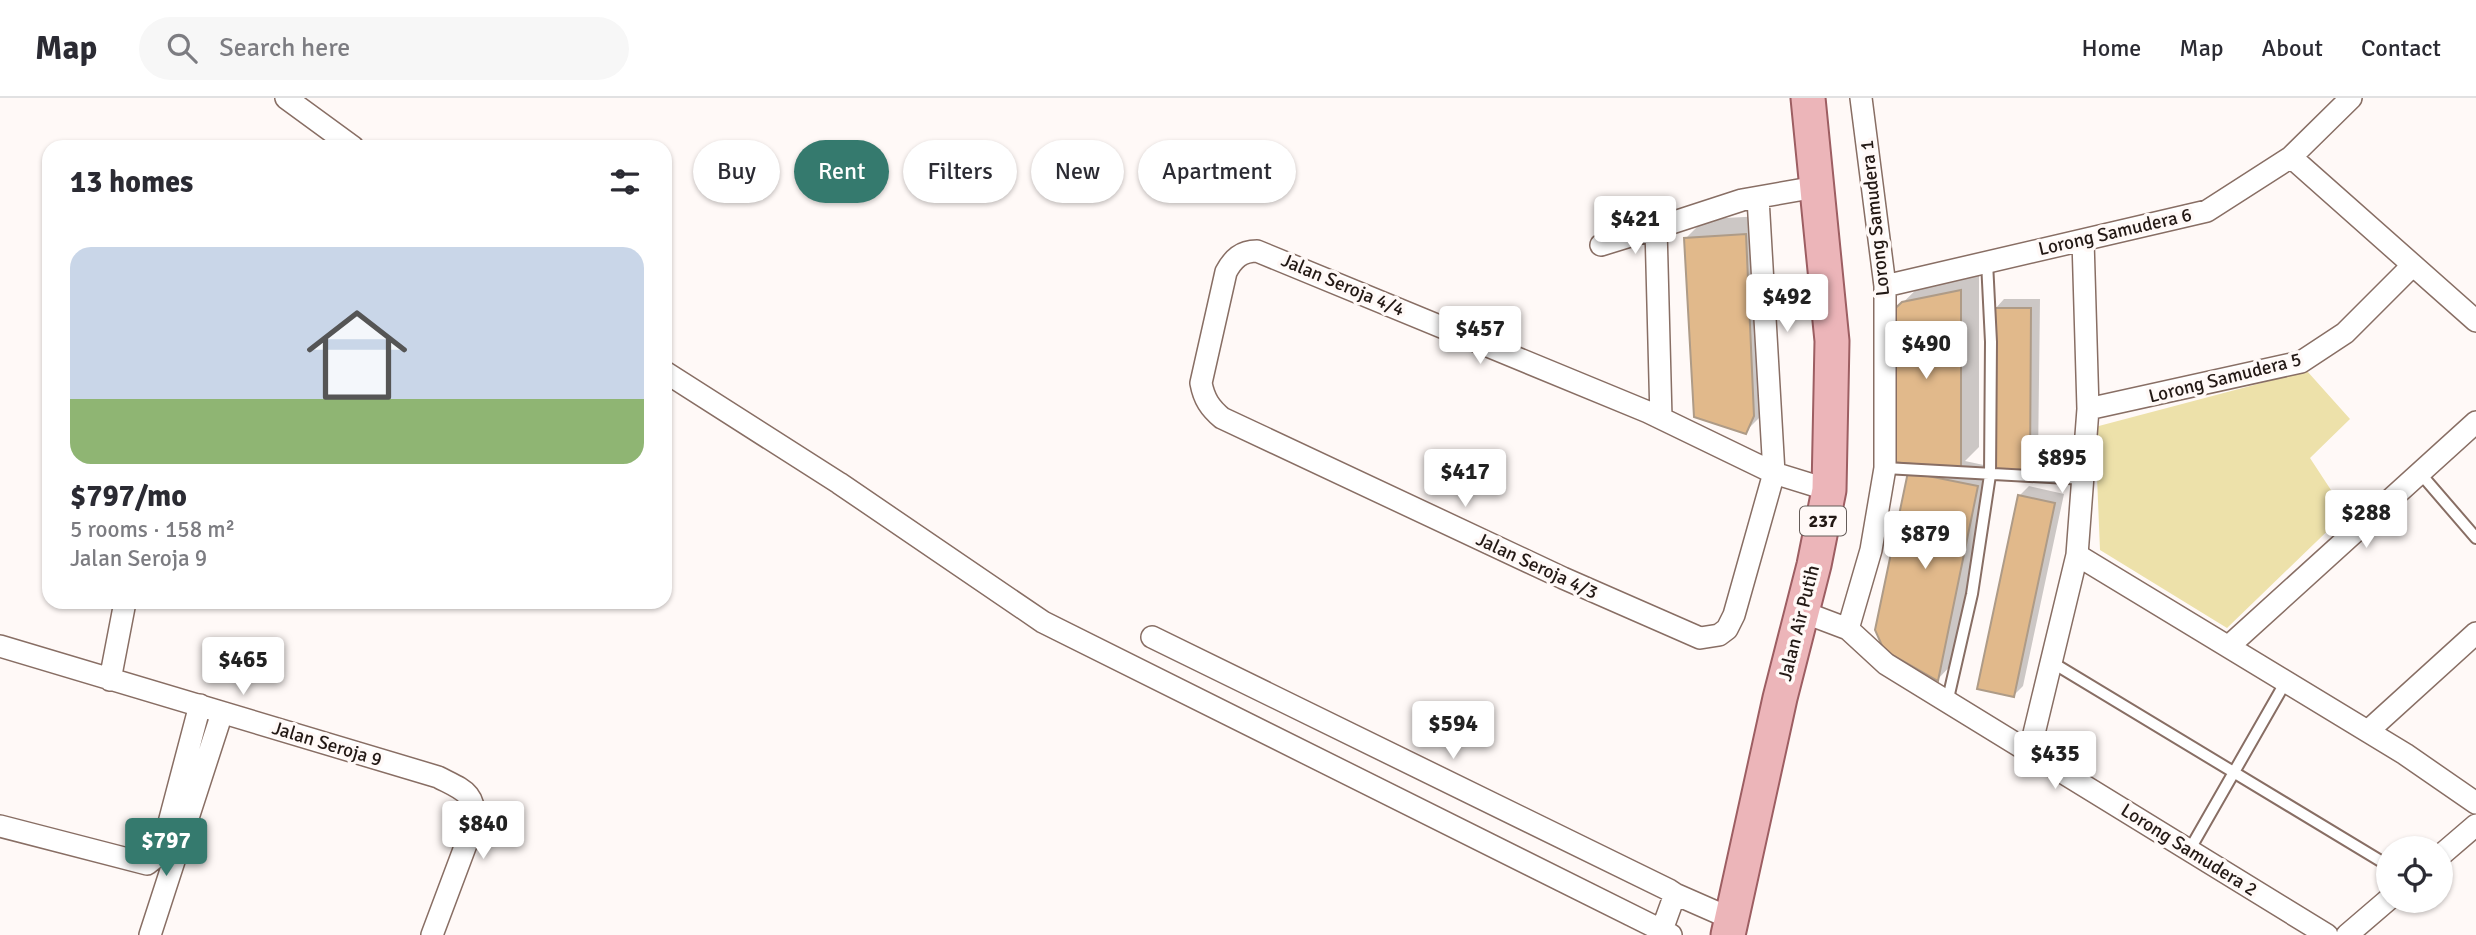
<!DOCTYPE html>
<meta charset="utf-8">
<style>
:root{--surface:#fff;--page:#f7f7f7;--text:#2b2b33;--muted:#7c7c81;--line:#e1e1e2;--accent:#357a6e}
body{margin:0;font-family:Signika,sans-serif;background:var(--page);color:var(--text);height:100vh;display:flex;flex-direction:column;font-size:26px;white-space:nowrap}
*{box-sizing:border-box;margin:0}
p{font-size:23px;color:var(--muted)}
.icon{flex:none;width:38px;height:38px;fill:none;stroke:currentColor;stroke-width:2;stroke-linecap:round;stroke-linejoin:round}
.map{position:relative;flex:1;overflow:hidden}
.sheet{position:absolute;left:42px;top:42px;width:630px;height:469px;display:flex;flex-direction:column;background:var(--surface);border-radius:21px;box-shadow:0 2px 5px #0004}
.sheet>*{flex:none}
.banner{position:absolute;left:693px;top:42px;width:665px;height:63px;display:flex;gap:14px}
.fabs{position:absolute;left:2376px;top:738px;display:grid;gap:14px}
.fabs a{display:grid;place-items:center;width:77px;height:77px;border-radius:50%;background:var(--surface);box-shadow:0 2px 5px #0004;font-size:35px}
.price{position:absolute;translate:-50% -60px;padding:0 16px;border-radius:7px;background:#fff;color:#222;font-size:23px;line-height:46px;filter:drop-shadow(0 2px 4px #0008)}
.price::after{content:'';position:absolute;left:50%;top:42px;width:21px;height:16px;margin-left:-10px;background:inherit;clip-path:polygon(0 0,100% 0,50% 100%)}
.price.selected{background:var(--accent);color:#fff}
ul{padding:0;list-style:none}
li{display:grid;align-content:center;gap:14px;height:371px;padding:0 28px}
li span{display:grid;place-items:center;height:217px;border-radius:21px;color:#555}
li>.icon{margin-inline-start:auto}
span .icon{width:126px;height:126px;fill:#fffc;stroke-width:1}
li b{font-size:30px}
h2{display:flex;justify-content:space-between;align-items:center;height:84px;padding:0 28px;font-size:30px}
.pill{padding:0 24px;border-radius:32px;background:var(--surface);box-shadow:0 2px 5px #0004;font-size:24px;line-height:63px}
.pill.selected{background:var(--accent);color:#fff}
header{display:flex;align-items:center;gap:42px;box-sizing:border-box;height:98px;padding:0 35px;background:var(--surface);border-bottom:2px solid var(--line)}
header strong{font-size:33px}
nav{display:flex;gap:38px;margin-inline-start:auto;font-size:24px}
.search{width:490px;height:63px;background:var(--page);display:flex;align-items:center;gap:18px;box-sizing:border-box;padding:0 24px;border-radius:38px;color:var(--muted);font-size:26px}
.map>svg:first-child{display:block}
.green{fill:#ede1aa}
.shadow{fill:#0003}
.building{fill:#e1b98b;stroke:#ae9b87;stroke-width:2}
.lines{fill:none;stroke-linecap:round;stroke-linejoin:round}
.service-casing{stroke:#886e64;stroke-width:14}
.minor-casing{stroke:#886e64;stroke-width:24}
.primary-casing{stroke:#9d5e62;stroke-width:37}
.service{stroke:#fff;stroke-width:10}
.minor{stroke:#fff;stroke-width:21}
.primary{stroke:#ecb5b9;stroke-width:33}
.labels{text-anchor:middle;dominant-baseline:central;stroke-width:7;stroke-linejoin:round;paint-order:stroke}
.shield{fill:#fff9f7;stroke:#655c59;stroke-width:2}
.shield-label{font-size:18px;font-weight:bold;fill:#231915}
.street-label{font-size:19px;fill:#231915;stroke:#fff9f7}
</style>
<header>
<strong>Map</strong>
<div class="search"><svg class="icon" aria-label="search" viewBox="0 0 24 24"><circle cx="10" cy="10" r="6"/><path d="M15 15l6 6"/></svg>Search here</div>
<nav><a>Home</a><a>Map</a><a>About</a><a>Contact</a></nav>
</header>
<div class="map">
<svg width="2476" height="837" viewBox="0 0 2476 837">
<rect width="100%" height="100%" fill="#fff9f7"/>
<path class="green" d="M2307,273L2350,321L2310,360L2346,415L2227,530L2100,452L2095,329Z"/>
<path class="shadow" d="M1764,118V315L1745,334L1686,140L1705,121Z
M1979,174V349L1965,363L1993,369L1995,211L2004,201H2040L2038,362L2029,372H1996L1956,562L1938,581L1909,375L1919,365L1888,219L1922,186Z
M2029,388L2064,396L2023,588L2014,597L2019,398Z"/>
<path class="building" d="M1746,136L1754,318L1746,336L1694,319L1684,140Z
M1961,192V370L1890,364L1887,218L1902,204Z
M1993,210H2031L2030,373H1992Z
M1908,374L1978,388L1938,583L1884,552L1875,532Z
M2018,397L2055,405L2014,599L1977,591Z"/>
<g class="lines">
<defs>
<path id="service" d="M1885,370L2085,381
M2420,375L2476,440
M2053,565L2389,768
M1947,605L1972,496L1990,377L1991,244L1987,164
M2190,751L2285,585"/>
<path id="minor" d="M286,0L353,49
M2291,59L2476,223
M1758,100L1774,375L1734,517L1727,531L1719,537L1700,540L1563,480L1222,320C1210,310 1204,301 1201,285L1226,174C1233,161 1241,153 1257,153L1648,314L1774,375L1829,392
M1601,147L1656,130
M1885,188L2207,113L2291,59L2351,0
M665,274L839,385L1043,524L1671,837
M2088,311L2301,264L2345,235L2412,168
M1661,320L1656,130L1742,102L1816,89
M2077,457L2405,656L2476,705
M1803,514L1848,531L1886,566L2327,837
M1848,531L1871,452L1885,370V188L1861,0
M1152,539L1669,792L1675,796L1662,832
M0,548L438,679C463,692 476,694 474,725L432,837
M2229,548L2476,324
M110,582L125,504
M2368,633L2476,535
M2030,652L2077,457L2088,311L2083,142
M0,728L147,766L161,755L200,607
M2441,757L2476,727
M1675,796L1732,821
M150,837L222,615
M2347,837L2389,801"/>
<path id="primary" d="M1728,837L1780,600L1814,467L1829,392L1832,243L1808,0"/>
</defs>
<use href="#service" class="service-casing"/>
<use href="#minor" class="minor-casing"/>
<use href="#primary" class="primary-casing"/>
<use href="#service" class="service"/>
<use href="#minor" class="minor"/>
<use href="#primary" class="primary"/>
</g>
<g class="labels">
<rect class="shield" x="1800" y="408.5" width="46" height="29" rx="5"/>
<g class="shield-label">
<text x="1823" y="423">237</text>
</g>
<g class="street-label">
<text transform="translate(1875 120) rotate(-96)">Lorong Samudera 1</text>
<text transform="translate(2115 134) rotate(-13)">Lorong Samudera 6</text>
<text transform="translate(1343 187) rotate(23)">Jalan Seroja 4/4</text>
<text transform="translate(2225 280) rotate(-14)">Lorong Samudera 5</text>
<text transform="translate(1537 468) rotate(25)">Jalan Seroja 4/3</text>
<text transform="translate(1799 525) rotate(-76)">Jalan Air Putih</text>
<text transform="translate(327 646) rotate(17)">Jalan Seroja 9</text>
<text transform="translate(2189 752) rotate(32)">Lorong Samudera 2</text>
</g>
</g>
</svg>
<div class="fabs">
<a><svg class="icon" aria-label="locate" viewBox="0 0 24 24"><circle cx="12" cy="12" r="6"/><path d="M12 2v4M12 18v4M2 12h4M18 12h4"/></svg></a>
</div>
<b class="price" style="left:1635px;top:158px">$421</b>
<b class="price" style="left:1787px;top:236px">$492</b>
<b class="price" style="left:1480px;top:268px">$457</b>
<b class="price" style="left:1926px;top:283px">$490</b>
<b class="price" style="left:2062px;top:397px">$895</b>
<b class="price" style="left:1465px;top:411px">$417</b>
<b class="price" style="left:2366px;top:452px">$288</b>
<b class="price" style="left:1925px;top:473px">$879</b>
<b class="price" style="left:243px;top:599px">$465</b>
<b class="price" style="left:1453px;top:663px">$594</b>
<b class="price" style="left:2055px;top:693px">$435</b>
<b class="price" style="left:483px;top:763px">$840</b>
<b class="price selected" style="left:166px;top:780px">$797</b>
<div class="banner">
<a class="pill">Buy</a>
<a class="pill selected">Rent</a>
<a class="pill">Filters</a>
<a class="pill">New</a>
<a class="pill">Apartment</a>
</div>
<section class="sheet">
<h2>13 homes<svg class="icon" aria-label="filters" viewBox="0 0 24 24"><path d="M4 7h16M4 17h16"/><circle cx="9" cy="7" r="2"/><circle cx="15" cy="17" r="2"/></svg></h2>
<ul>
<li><span style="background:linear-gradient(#c9d6e8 70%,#8fb573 0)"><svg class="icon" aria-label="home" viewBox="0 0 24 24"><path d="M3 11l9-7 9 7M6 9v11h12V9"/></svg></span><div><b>$797/mo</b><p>5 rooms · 158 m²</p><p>Jalan Seroja 9</p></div></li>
</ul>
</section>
</div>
